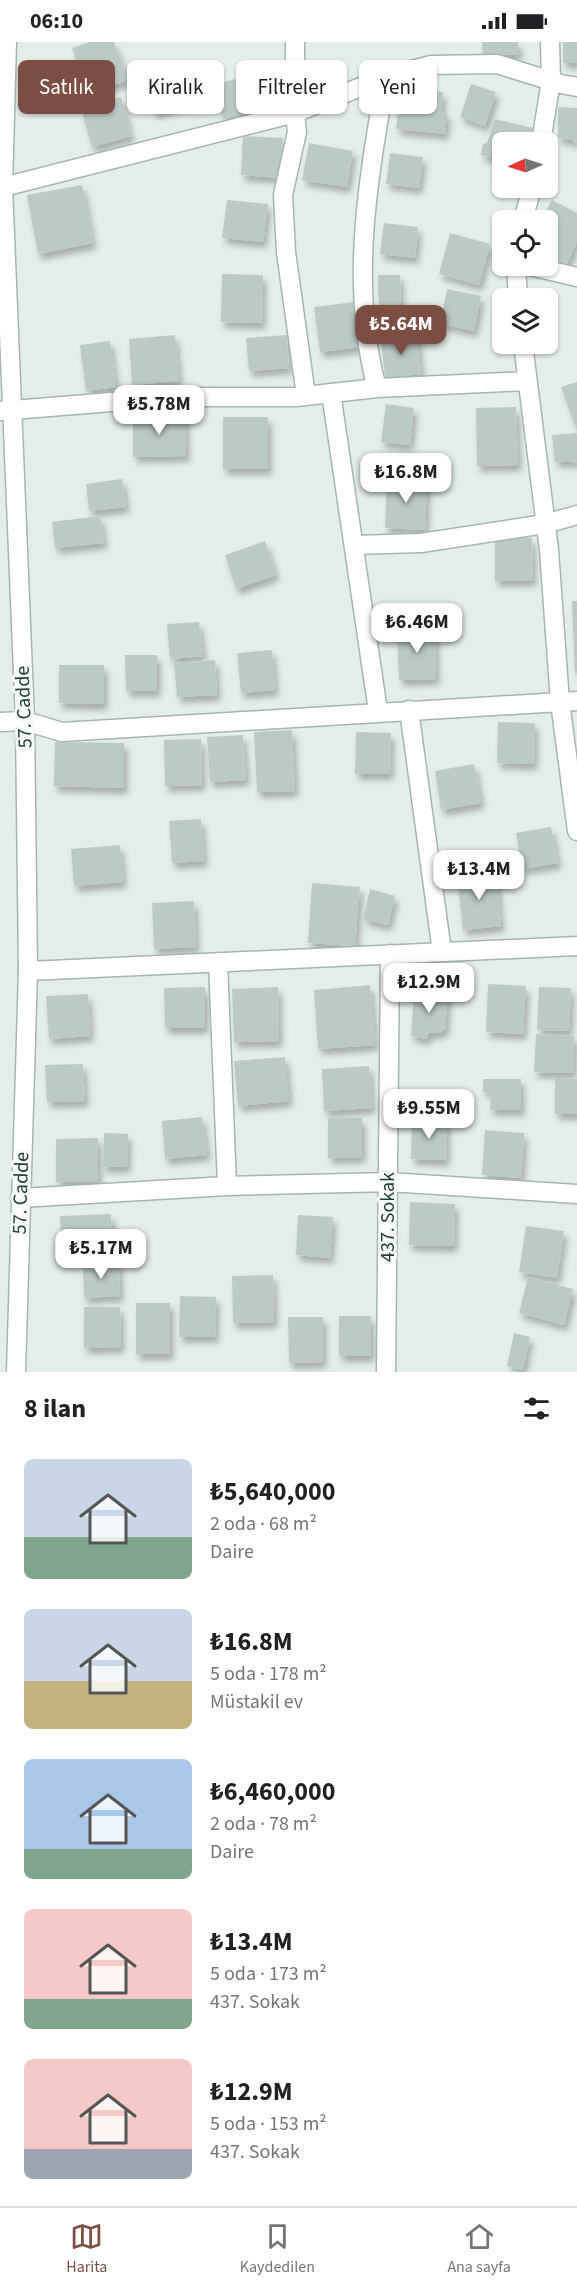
<!DOCTYPE html>
<html lang="tr">
<meta charset="utf-8">
<style>
:root{--surface:#fff;--page:#f6f6f6;--text:#202124;--muted:#757577;--line:#e0e0e0;--accent:#7b4e41}
body{margin:0;font-family:"Source Sans 3",sans-serif;background:var(--page);color:var(--text);height:100vh;display:flex;flex-direction:column;font-size:22px;white-space:nowrap}
*{box-sizing:border-box;margin:0}
p{font-size:20px;color:var(--muted)}
.icon{flex:none;width:33px;height:33px;fill:none;stroke:currentColor;stroke-width:2;stroke-linecap:round;stroke-linejoin:round}
.map{position:relative;height:1330px;overflow:hidden}
.side{display:flex;flex-direction:column;background:var(--surface);flex:1}
.side>*{flex:none}
.hud{position:absolute;left:18px;top:18px;width:542px;height:54px;display:flex;gap:12px}
.needle{width:39px;rotate:267deg}
.fabs{position:absolute;left:492px;top:90px;display:grid;gap:12px}
.fabs a{display:grid;place-items:center;width:66px;height:66px;border-radius:9px;background:var(--surface);box-shadow:0 2px 4px #0004;font-size:30px}
.price{position:absolute;translate:-50% -51px;padding:0 14px;border-radius:12px;background:#fff;color:#222;font-size:20px;line-height:39px;filter:drop-shadow(0 2px 3px #0008)}
.price::after{content:'';position:absolute;left:50%;top:36px;width:18px;height:14px;margin-left:-9px;background:inherit;clip-path:polygon(0 0,100% 0,50% 100%)}
.price.selected{background:var(--accent);color:#fff}
ul{padding:0;list-style:none}
li{display:flex;align-items:center;gap:18px;height:150px;padding:0 24px}
li span{display:grid;place-items:center;flex:none;width:168px;height:120px;border-radius:9px;color:#555}
li>.icon{margin-inline-start:auto}
span .icon{width:72px;height:72px;fill:#fffc;stroke-width:1}
li b{font-size:26px}
h2{display:flex;justify-content:space-between;align-items:center;height:72px;padding:0 24px;font-size:26px}
.tag{padding:0 21px;border-radius:9px;background:var(--surface);box-shadow:0 2px 4px #0004;font-size:21px;line-height:54px}
.tag.selected{background:var(--accent);color:#fff}
.status{display:flex;justify-content:space-between;align-items:center;height:42px;padding:0 30px;background:var(--surface);direction:ltr}
.status svg{height:16px;fill:currentColor}
.menu{display:flex;justify-content:space-around;align-items:center;height:84px;border-top:2px solid var(--line);background:var(--surface);font-size:16px;color:var(--muted)}
.menu a{display:grid;justify-items:center;gap:3px}
.menu .selected{color:var(--accent)}
.map>svg:first-child{display:block}
.building{fill:#bccac5;filter:url(#shadow)}
.lines{fill:none;stroke-linecap:round;stroke-linejoin:round}
.minor-casing{stroke:#a7b5b0;stroke-width:21}
.tertiary-casing{stroke:#a7b5b0;stroke-width:21}
.minor{stroke:#fff;stroke-width:18}
.tertiary{stroke:#fff;stroke-width:18}
.labels{text-anchor:middle;dominant-baseline:central;stroke-width:6;stroke-linejoin:round;paint-order:stroke}
.street-label{font-size:20px;fill:#243e37;stroke:#f5f9f7}
</style>
<div class="status"><b>06:10</b><svg viewBox="0 0 49 12"><path d="M0 12V9h3v3zM5 12V6h3v6zM10 12V3h3v9zM15 12V0h3v12zM26 1h20v11H26zM47 4h2v5h-2z"/></svg></div>
<div class="map">
<svg width="577" height="1330" viewBox="0 0 577 1330">
<defs>
<filter id="shadow"><feDropShadow dx="3.5" dy="6" stdDeviation="3" flood-color="#0004"/></filter>
</defs>
<rect width="100%" height="100%" fill="#e4ede9"/>
<path class="building" d="M89,0H114L128,38L89,52L72,6Z
M482,0H518L519,12L483,13Z
M563,0H577V21H563Z
M177,22L190,60L154,71L142,33Z
M246,34L255,69L223,77L214,43Z
M471,42L496,50L485,84L460,75Z
M401,45L443,50L441,70L447,71L445,92L396,87Z
M121,55L131,94L92,105L81,66Z
M558,65L577,66V103L572,98L558,96Z
M495,77L533,86L529,100H502V118L481,113L483,102L487,101Z
M243,94L283,96L280,136L241,133Z
M309,101L353,109L347,145L302,138Z
M390,111L423,115L419,146L386,142Z
M82,143L93,201L38,212L27,153Z
M227,158L268,162L263,200L222,196Z
M552,158L577,171V199L567,222L548,216V178H541Z
M384,181L418,185L415,216L380,212Z
M450,191L490,202L479,243L439,232Z
M222,232L263,233L262,281L221,280Z
M378,233H400L401,270H379Z
M447,247L481,254L474,289L440,282Z
M355,260L361,305L320,310L314,265Z
M175,293L179,339L132,343L129,297Z
M287,293L289,326L249,329L246,296Z
M417,293L421,332L385,336L381,297Z
M110,299L116,345L86,349L80,303Z
M577,340V389L561,345Z
M386,362L414,366L410,403L381,400Z
M516,365L518,423L477,424L476,366Z
M185,373L186,414L133,415V374Z
M223,375H268V427H223Z
M577,391V421L568,419L555,420L552,393Z
M122,437L126,465L89,469L86,442Z
M387,437L427,439L425,488L385,486Z
M100,474L104,501L55,506L52,480Z
M495,496H532L533,538L495,539Z
M265,499L276,533L236,547L225,513Z
M572,559H577V631H575Z
M199,580L203,614L170,617L167,582Z
M435,587L436,637L399,638L397,588Z
M272,608L275,648L241,651L237,611Z
M125,613H157V649H126Z
M215,618L217,653L177,655L174,621Z
M59,623H104V662L59,661Z
M498,680L535,681L534,722L497,721Z
M292,688L295,749L257,750L254,690Z
M356,690L391,691L390,732H355Z
M243,693L246,738L210,740L207,695Z
M201,697L202,743L165,744L164,698Z
M55,700L124,701V746L54,744Z
M474,722L481,761L441,768L435,729Z
M201,777L204,819L172,821L169,779Z
M551,785L558,821L522,827L516,791Z
M120,803L123,840L74,844L71,807Z
M496,830L501,884L463,888L457,834Z
M312,841L360,845L355,904L308,901Z
M370,847L395,854L388,883L363,877Z
M194,859L196,905L154,907L152,861Z
M488,942L526,944L523,992L486,990Z
M370,943L375,1003L318,1007L314,948Z
M205,945V986H165L164,946Z
M278,945L279,999L234,1000L232,947Z
M539,945L571,946L569,989L537,988Z
M414,949L448,951L445,988L439,991H429L426,997L411,994Z
M88,952L90,994L49,997L46,954Z
M536,992L574,994L573,1031L534,1030Z
M285,1015L289,1059L238,1064L234,1019Z
M83,1022L85,1059L47,1060L45,1023Z
M369,1024L372,1066L324,1069L322,1027Z
M555,1036L577,1037V1072H555Z
M483,1037H521V1068H490L491,1050H483Z
M202,1075L207,1113L165,1117L162,1079Z
M328,1076H362V1115L328,1116Z
M412,1077L447,1078L446,1118L411,1117Z
M485,1088L524,1091L521,1136L482,1133Z
M104,1091L128,1092L127,1125H103Z
M98,1096V1140H56V1097Z
M410,1160L455,1162L454,1204L409,1203Z
M111,1172L113,1213L62,1215L60,1174Z
M298,1173L333,1175L330,1216L296,1213Z
M526,1184L564,1189L557,1236L519,1230Z
M119,1220L120,1254L84,1256L83,1222Z
M273,1233L274,1280L233,1281L232,1234Z
M528,1235L573,1247L564,1283L519,1271Z
M180,1254L216,1255L215,1295H179Z
M136,1261H170V1312H136Z
M84,1265H120L121,1305L84,1306Z
M339,1274H371V1314H339Z
M288,1275H323V1320L289,1321Z
M514,1291L530,1295L523,1328L507,1324Z"/>
<g class="lines">
<defs>
<path id="minor" d="M295,0V71L297,90L283,153L286,210L306,354
M541,100L551,39L550,0
M3,145L295,71L386,35L431,23L497,22L561,42L577,45
M523,178L532,146
M516,224L518,256
M530,224L577,235
M523,302L549,508L560,660L577,789
M377,346C349,244 368,137 386,35
M331,351L378,669
M0,369L173,355H296L377,346L527,339
M354,503L421,501L545,482L577,473
M409,668L442,910
M0,680L25,679L62,690L577,659
M218,920L227,1144
M28,929L577,904
M20,1156L227,1144L389,1140L577,1152
M386,1330L390,912"/>
<path id="tertiary" d="M7,0L3,145L25,679L28,929L16,1330"/>
</defs>
<use href="#minor" class="minor-casing"/>
<use href="#tertiary" class="tertiary-casing"/>
<use href="#minor" class="minor"/>
<use href="#tertiary" class="tertiary"/>
</g>
<g class="labels">
<g class="street-label">
<text transform="translate(24 665) rotate(-92)">57. Cadde</text>
<text transform="translate(21 1151) rotate(-88)">57. Cadde</text>
<text transform="translate(388 1175) rotate(-90)">437. Sokak</text>
</g>
</g>
</svg>
<div class="fabs">
<a><svg class="needle" viewBox="-14 -14 28 28"><path d="M0-13l5 13h-10z" fill="#e53935"/><path d="M0 13l5-13h-10z" fill="#757577"/></svg></a>
<a><svg class="icon" aria-label="locate" viewBox="0 0 24 24"><circle cx="12" cy="12" r="6"/><path d="M12 2v4M12 18v4M2 12h4M18 12h4"/></svg></a>
<a><svg class="icon" aria-label="layers" viewBox="0 0 24 24"><path d="M12 4l9 5-9 5-9-5zM3 14l9 5 9-5"/></svg></a>
</div>
<b class="price selected" style="left:401px;top:314px">₺5.64M</b>
<b class="price" style="left:159px;top:394px">₺5.78M</b>
<b class="price" style="left:406px;top:462px">₺16.8M</b>
<b class="price" style="left:417px;top:612px">₺6.46M</b>
<b class="price" style="left:479px;top:859px">₺13.4M</b>
<b class="price" style="left:429px;top:972px">₺12.9M</b>
<b class="price" style="left:429px;top:1098px">₺9.55M</b>
<b class="price" style="left:101px;top:1238px">₺5.17M</b>
<div class="hud">
<a class="tag selected">Satılık</a>
<a class="tag">Kiralık</a>
<a class="tag">Filtreler</a>
<a class="tag">Yeni</a>
</div>
</div>
<section class="side">
<h2>8 ilan<svg class="icon" aria-label="filters" viewBox="0 0 24 24"><path d="M4 7h16M4 17h16"/><circle cx="9" cy="7" r="2"/><circle cx="15" cy="17" r="2"/></svg></h2>
<ul>
<li><span style="background:linear-gradient(#c9d6e8 65%,#7fa58c 0)"><svg class="icon" aria-label="home" viewBox="0 0 24 24"><path d="M3 11l9-7 9 7M6 9v11h12V9"/></svg></span><div><b>₺5,640,000</b><p>2 oda · 68 m²</p><p>Daire</p></div></li>
<li><span style="background:linear-gradient(#c9d6e8 60%,#c2b280 0)"><svg class="icon" aria-label="home" viewBox="0 0 24 24"><path d="M3 11l9-7 9 7M6 9v11h12V9"/></svg></span><div><b>₺16.8M</b><p>5 oda · 178 m²</p><p>Müstakil ev</p></div></li>
<li><span style="background:linear-gradient(#a9c7e8 75%,#7fa58c 0)"><svg class="icon" aria-label="home" viewBox="0 0 24 24"><path d="M3 11l9-7 9 7M6 9v11h12V9"/></svg></span><div><b>₺6,460,000</b><p>2 oda · 78 m²</p><p>Daire</p></div></li>
<li><span style="background:linear-gradient(#f6c9c9 75%,#7fa58c 0)"><svg class="icon" aria-label="home" viewBox="0 0 24 24"><path d="M3 11l9-7 9 7M6 9v11h12V9"/></svg></span><div><b>₺13.4M</b><p>5 oda · 173 m²</p><p>437. Sokak</p></div></li>
<li><span style="background:linear-gradient(#f6c9c9 75%,#9aa5b1 0)"><svg class="icon" aria-label="home" viewBox="0 0 24 24"><path d="M3 11l9-7 9 7M6 9v11h12V9"/></svg></span><div><b>₺12.9M</b><p>5 oda · 153 m²</p><p>437. Sokak</p></div></li>
</ul>
</section>
<nav class="menu">
<a class="selected"><svg class="icon" aria-label="map" viewBox="0 0 24 24"><path d="M3 6l6-2 6 2 6-2v14l-6 2-6-2-6 2zM9 4v14M15 6v14"/></svg>Harita</a>
<a><svg class="icon" aria-label="saved" viewBox="0 0 24 24"><path d="M7 4h10v16l-5-4-5 4z"/></svg>Kaydedilen</a>
<a><svg class="icon" aria-label="home" viewBox="0 0 24 24"><path d="M3 11l9-7 9 7M6 9v11h12V9"/></svg>Ana sayfa</a>
</nav>
